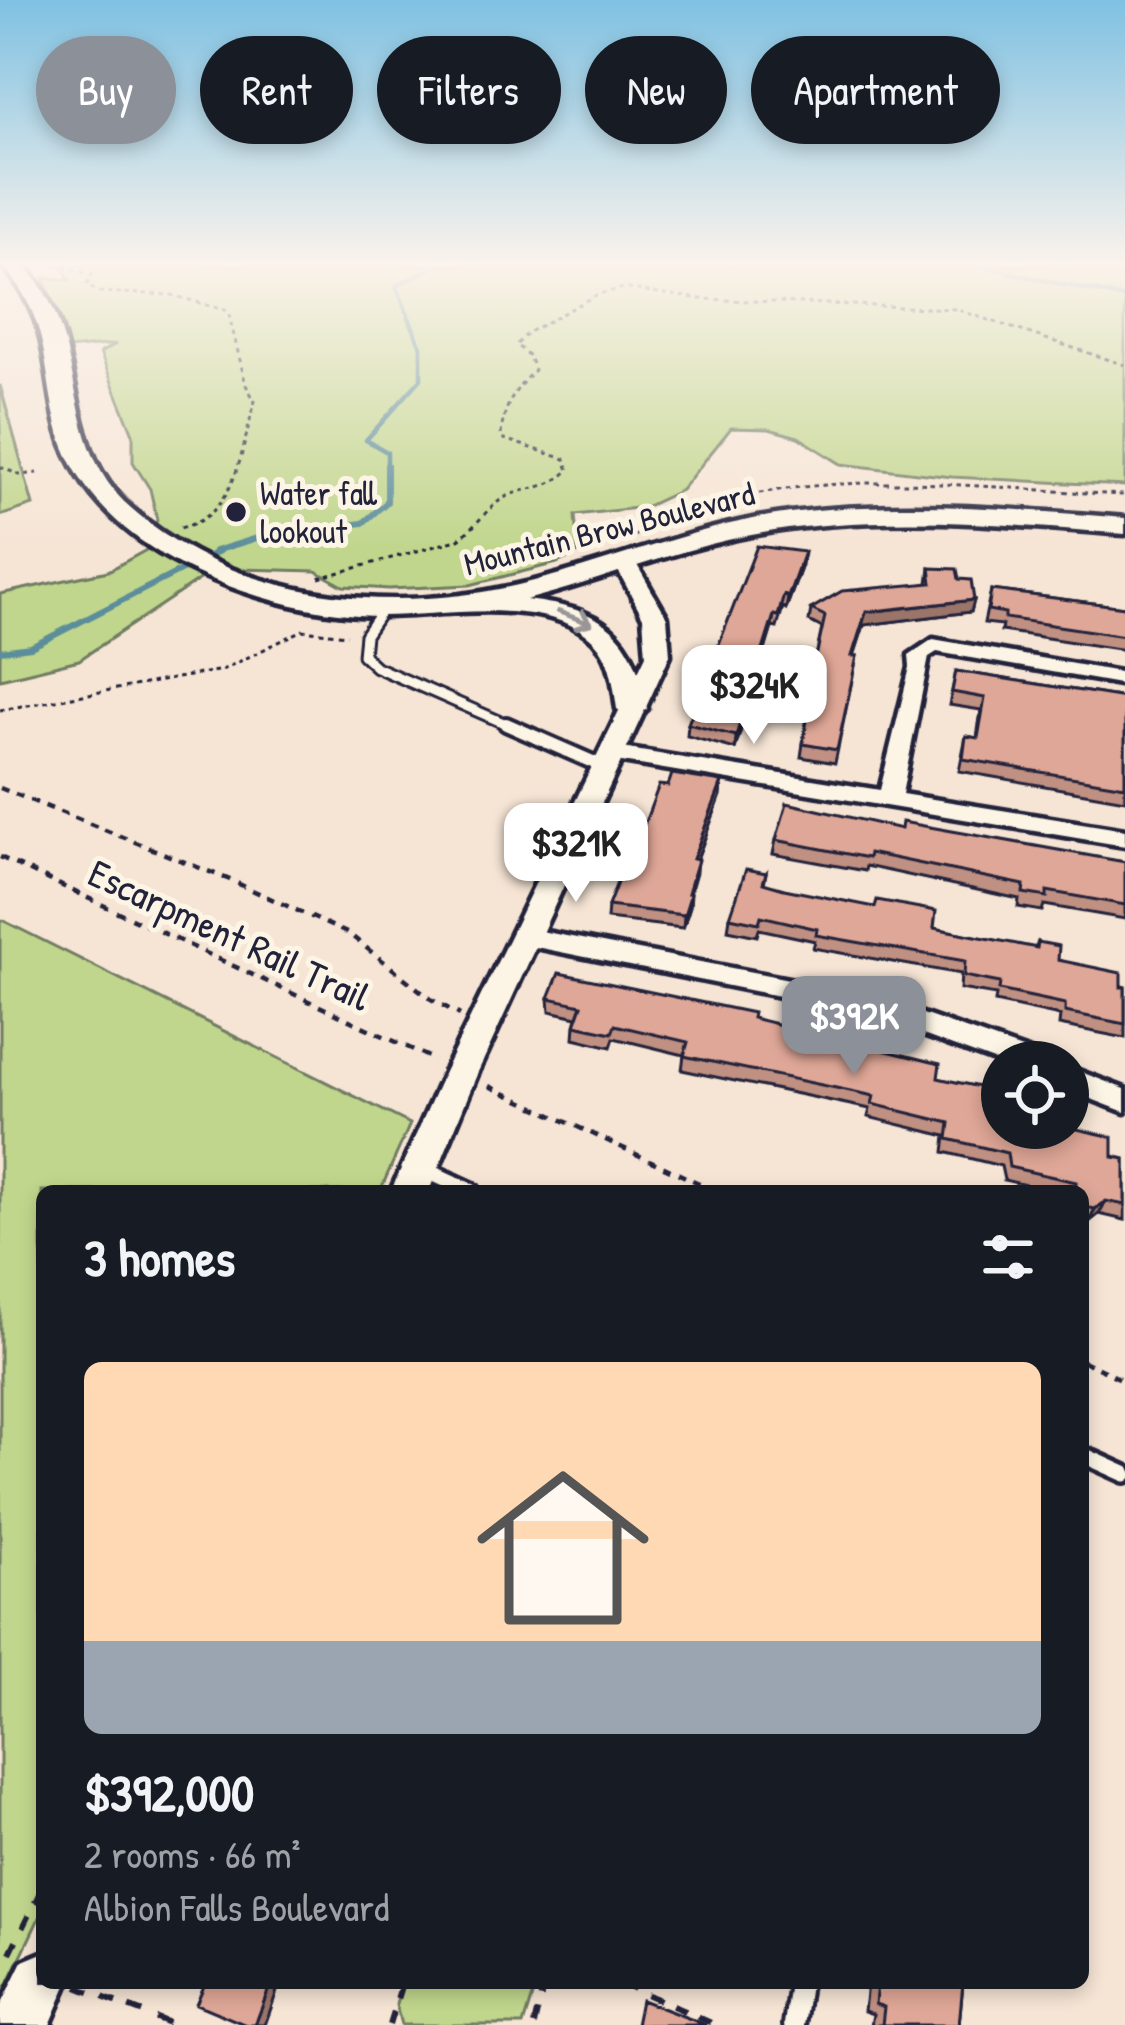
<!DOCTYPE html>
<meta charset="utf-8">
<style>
:root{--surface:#171b24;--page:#242831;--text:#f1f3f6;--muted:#9ea1a6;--accent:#8c9099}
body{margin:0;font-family:"Patrick Hand",sans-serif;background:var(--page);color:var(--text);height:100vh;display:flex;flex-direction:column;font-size:45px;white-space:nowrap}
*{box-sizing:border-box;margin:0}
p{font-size:39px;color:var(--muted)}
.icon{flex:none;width:66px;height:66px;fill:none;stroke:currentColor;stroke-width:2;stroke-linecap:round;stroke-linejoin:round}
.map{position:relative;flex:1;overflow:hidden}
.details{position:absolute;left:36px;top:1185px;width:1053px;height:804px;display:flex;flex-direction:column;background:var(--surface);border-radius:18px;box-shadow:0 6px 18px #0003}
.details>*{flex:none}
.hud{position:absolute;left:36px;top:36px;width:1053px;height:108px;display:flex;gap:24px}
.buttons{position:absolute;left:981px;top:1041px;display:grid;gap:24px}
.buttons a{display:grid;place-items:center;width:108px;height:108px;border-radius:50%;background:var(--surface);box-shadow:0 6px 18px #0003;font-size:60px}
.price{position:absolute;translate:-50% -102px;padding:0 27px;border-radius:24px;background:#fff;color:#222;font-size:39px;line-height:78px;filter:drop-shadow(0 3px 6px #0008)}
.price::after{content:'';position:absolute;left:50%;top:72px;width:36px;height:27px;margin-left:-18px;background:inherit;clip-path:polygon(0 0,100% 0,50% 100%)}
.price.current{background:var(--accent);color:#fff}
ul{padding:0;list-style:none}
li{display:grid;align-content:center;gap:24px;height:636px;padding:0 48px}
li span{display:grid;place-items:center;height:372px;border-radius:18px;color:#555}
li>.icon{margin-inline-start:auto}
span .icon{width:216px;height:216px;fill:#fffc;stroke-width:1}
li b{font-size:51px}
h2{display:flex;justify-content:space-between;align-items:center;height:144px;padding:0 48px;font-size:51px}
.tag{padding:0 42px;border-radius:54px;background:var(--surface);box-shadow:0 6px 18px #0003;font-size:42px;line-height:108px}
.tag.current{background:var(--accent);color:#fff}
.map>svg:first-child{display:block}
.green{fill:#c0d68c;stroke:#717c64;stroke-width:3}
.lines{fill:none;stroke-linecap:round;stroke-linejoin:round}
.stream-far1{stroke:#5c8d9a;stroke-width:4.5}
.stream{stroke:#5c8d9a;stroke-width:6}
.service-far3-casing{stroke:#22223b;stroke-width:15}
.service-far2-casing{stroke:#22223b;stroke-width:20}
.service-far1-casing{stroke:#22223b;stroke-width:24}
.service-casing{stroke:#22223b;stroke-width:28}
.minor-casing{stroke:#22223b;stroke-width:9}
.tertiary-casing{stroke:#22223b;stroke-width:9}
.secondary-casing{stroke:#22223b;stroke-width:9}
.path-far2{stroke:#22223b;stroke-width:3;stroke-dasharray:4.5 4.5;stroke-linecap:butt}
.path-far1{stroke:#22223b;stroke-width:4.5;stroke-dasharray:8 8;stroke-linecap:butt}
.path{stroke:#22223b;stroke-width:6;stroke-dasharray:14 14;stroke-linecap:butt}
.service-far3{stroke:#fcf5e5;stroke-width:9}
.service-far2{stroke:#fcf5e5;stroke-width:12}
.service-far1{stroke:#fcf5e5;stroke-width:15}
.service{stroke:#fcf5e5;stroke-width:20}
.minor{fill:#fcf5e5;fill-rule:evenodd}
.tertiary{fill:#fcf5e5;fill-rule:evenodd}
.secondary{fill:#fcf5e5;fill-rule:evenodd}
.wall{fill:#c09082;stroke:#22223b;stroke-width:3}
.shaded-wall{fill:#9c756a;stroke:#22223b;stroke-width:3}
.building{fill:#dfa797;stroke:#22223b;stroke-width:3}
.oneway{stroke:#9a9698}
.poi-dot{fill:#22223b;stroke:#fcf5e5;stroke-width:4.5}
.labels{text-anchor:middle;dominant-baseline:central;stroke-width:10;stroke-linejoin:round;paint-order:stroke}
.far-poi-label{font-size:33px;fill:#22223b;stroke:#fcf5e5;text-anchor:start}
.far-street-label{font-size:33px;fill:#22223b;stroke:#fcf5e5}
.street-label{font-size:39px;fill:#22223b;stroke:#fcf5e5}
</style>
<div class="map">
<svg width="1125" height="2025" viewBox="0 0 1125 2025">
<rect width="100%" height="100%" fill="#f6e5d5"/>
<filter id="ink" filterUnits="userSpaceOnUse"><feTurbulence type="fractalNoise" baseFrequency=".00833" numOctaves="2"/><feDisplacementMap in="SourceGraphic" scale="24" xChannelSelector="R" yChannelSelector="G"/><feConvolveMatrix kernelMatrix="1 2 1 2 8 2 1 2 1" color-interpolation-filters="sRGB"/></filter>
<g filter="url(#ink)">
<path class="green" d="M61,265H1125V486L952,477L841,464L798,437L769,429L731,428L681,490L645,507L575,515L578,553L557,563L470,585L389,589L343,586L316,571L237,569L200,579L79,660L0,679V594L108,571L148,549L157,520L150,489L133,462V434L100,353L116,344L69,349L44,278L70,280Z
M0,385L33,505L0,516Z
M0,919L410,1124L380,1191H42V1912L0,2000Z
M401,1983H536L523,2025H401L396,2005Z"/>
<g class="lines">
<path class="stream-far1" d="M974,265L1125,298
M387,468V452L366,440L421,379V347L396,286L436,265"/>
<path class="stream" d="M0,651L31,647L219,551H215L270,534L363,523L387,502V465"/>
<defs>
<path id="service-far3" d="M384,607L365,635L363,655L376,667L513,727"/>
<path id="service-far2" d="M506,724L604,767"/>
<path id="service-far1" d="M421,1168L471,1191
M1083,1455L1125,1474"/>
<path id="service" d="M794,2025L800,1983"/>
<path id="minor" d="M933,639L1125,673V685L937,652L929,657L902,794L1125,830V846L610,760L599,753L610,746L880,790L910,667L909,655Z
M525,928L866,994L1036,1054L1040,1062L1002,1064L863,1013L516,943L512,937Z
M1068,1067L1125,1089V1112L1068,1090Z"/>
<path id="tertiary" d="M625,556L633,558L667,617L670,655L478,1072L429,1191H391L444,1072L646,655L643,617L614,563Z
M42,1953V1983H68L50,2025H0V2008L23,1961Z"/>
<path id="secondary" d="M3,265H23C92,332 56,443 131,508C236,600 387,615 518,585C609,564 696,525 790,513C901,499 1014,509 1125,518V534C1003,524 879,512 757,534C678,548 604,580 526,600C603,609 635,631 647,709L632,718L617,709C614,689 612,665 600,648C557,591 436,618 374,616C320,614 264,601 214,580C141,551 72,498 55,417C42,352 47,319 3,265Z"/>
</defs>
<use href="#service-far3" class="service-far3-casing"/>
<use href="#service-far2" class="service-far2-casing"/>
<use href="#service-far1" class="service-far1-casing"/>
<use href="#service" class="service-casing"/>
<use href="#minor" class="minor-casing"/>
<use href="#tertiary" class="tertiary-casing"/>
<use href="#secondary" class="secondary-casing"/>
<path class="path-far2" d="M55,265L92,275L87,285L98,292L172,295L228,311L246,385L255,401C241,448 238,517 179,528
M0,467L20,475L38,473
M632,537C778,456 964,488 1125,495
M319,578L457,540C475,529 490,503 508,496C532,486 549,489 569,470L565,459L501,438C502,409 514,390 534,370L529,356L516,345L527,333L596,295L623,288L701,299L955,309L1125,365
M0,710L222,670L303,630L347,635"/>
<path class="path-far1" d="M0,788L230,880L349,934L431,999L460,1015
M0,857L435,1060
M489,1086L716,1191
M1083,1361L1125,1381"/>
<path class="path" d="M10,1953L42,1888
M621,1983L716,2025
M77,1987L174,2025
M389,2025L402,1983
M534,2025L544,1983"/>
<use href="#service-far3" class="service-far3"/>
<use href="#service-far2" class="service-far2"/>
<use href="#service-far1" class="service-far1"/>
<use href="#service" class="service"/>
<use href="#minor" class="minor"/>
<use href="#tertiary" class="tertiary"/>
<use href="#secondary" class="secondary"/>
</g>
<path class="wall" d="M802,565L786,609L783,607L777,628L772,627L735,749L687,736L688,724Z
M930,568L959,579L974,600L971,612L864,625L854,656H857L835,763L801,757L807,716L803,715L806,703L822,628L809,621L811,609L928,583Z
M991,590L1125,607V650L1001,631L1002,625L984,623Z
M956,671L1125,698V800L959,771L966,736L977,738L981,710L949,705Z
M722,782L721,795L697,859L696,872L690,893V906L683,928L607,919L608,906L623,881L668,786Z
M901,829L1125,862V919L1044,905L1042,911L1018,907L1019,899L866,866L865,871L773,854L776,840Z
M766,873L764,884L934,928L1035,948L1038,942L1058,960L1125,987V1038L1059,1025L1060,1016L995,1002L996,995L960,989L961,974L813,948L815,941L759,929L757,936L728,930L730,917Z
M549,998L752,1018L938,1078L1002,1128L1125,1159V1220L1099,1214L1089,1222L1083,1221V1191H1052L1004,1180L1001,1166L944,1152L946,1136L868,1117L870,1109L682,1070L684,1055L614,1038L611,1047L574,1038L575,1025L577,1017L550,1011Z
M867,1983H963L959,2025H871L873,2014L864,2011Z"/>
<path class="shaded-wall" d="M804,552L802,565L786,609L788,597Z
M974,600L971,612L864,625L850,668L866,612Z
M774,615L772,627L735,749L736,736Z
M722,782L721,795L692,872L693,859Z
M691,893L690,906L683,928L684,915Z
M1106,1201L1099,1214L1089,1222L1095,1209Z
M271,1983H280L265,2025H255Z"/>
<path class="building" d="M757,546L804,552L788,597L784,595L778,616L774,615L736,736L688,724Z
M930,568L957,569L959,579L971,580L974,600L866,612L852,656H857L837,750L803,744L810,703H806L825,616L811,609L842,591L932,583Z
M991,590L1125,607V636L1005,618V613L988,610Z
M956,671L1125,698V786L963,759L966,736L978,738L985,698L952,692Z
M672,774L722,782L693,859L698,860L688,893H691L684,915L608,906L618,880L623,881L659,785L668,786Z
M787,803L901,829L902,822L1125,862V905L1047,891V897L1023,893L1024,885L869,853L868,858L776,840Z
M746,869L766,873L763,883L784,889L875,907L877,900L936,911L934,928L1037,948L1038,942L1059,946L1058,960L1121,973V987H1125V1024L1065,1012V1004L999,990L1000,983L964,976L965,961L816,935L817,929L761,916L759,923L730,917Z
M559,973L753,1013L752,1018L940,1064L938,1078L1002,1092V1128L1068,1127L1113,1137V1157L1125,1159V1205L1106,1201L1095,1209L1084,1207L1083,1191H1076V1182L1009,1167L1007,1153L948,1139L950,1123L872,1104L874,1096L684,1056L688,1042L615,1025L612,1033L575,1025L582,1005L549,998Z
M196,1983H271L255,2025H246L196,2004L204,1986Z
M877,1983H963L959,2025H882L884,2007L875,2004Z
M641,2000L706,2025H636Z"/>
<defs><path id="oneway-shaft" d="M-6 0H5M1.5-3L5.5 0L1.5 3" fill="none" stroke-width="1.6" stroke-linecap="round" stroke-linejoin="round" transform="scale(3)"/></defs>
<use class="oneway" href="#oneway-shaft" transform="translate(575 618) rotate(21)"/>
</g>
<linearGradient id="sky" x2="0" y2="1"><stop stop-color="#7fc1e2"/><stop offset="0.48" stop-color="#fbf3ec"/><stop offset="1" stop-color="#fbf3ec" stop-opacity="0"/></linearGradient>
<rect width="1125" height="549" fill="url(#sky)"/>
<circle class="poi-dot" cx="236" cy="512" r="12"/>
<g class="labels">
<g class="far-poi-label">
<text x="260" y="493">Water fall<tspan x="260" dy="38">lookout</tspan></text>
</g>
<g class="far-street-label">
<text transform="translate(609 528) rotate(-14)">Mountain Brow Boulevard</text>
</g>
<g class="street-label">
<text transform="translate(230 934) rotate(25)">Escarpment Rail Trail</text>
</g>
</g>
</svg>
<div class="buttons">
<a><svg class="icon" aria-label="locate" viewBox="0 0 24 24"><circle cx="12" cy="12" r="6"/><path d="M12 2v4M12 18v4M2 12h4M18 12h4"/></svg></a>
</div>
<b class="price" style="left:754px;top:747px">$324K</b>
<b class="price" style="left:576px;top:905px">$321K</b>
<b class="price current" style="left:854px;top:1078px">$392K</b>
<div class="hud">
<a class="tag current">Buy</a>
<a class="tag">Rent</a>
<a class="tag">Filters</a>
<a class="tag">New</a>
<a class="tag">Apartment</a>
</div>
<section class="details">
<h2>3 homes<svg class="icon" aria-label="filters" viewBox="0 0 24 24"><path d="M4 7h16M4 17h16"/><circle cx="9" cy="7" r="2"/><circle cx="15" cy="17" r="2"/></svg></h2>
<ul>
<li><span style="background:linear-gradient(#ffd9b3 75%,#9aa5b1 0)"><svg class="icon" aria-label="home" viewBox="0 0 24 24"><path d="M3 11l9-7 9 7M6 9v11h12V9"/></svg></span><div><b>$392,000</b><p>2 rooms · 66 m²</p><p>Albion Falls Boulevard</p></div></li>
</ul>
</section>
</div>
